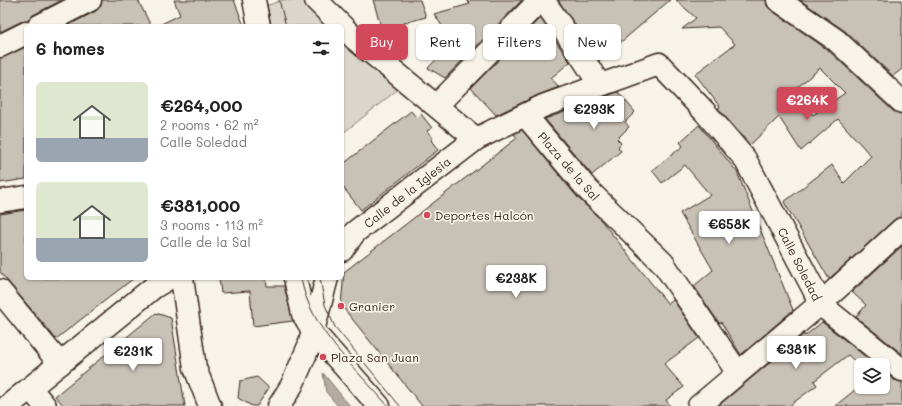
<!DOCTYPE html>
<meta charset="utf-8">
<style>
:root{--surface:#fff;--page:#f2f2f2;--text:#222;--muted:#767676;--accent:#d1495b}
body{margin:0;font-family:Mali,sans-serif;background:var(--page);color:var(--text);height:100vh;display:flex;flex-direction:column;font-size:15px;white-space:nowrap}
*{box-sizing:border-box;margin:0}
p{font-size:13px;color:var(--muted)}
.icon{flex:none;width:22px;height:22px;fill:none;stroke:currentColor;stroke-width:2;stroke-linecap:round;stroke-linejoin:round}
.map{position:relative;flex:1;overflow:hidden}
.side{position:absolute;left:24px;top:24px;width:320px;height:256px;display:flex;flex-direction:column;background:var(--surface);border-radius:6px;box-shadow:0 1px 3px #0004}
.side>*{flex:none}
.banner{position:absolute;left:356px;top:24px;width:380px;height:36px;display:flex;gap:8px}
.buttons{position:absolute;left:854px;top:358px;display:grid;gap:8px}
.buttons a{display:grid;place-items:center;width:36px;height:36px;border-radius:6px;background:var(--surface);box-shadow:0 1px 3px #0004;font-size:20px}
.price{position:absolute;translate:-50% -34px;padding:0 9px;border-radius:4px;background:#fff;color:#222;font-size:13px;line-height:26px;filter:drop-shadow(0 1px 2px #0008)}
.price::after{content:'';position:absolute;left:50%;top:24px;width:12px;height:9px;margin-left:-6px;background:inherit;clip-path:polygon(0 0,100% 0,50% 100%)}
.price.on{background:var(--accent);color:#fff}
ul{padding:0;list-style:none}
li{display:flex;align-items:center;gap:12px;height:100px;padding:0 12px}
li span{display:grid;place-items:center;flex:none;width:112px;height:80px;border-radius:6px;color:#555}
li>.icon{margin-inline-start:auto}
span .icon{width:48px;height:48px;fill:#fffc;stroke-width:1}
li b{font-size:17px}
h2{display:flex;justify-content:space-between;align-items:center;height:48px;padding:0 12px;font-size:17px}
.pill{padding:0 14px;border-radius:6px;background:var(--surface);box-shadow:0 1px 3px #0004;font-size:14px;line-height:36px}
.pill.on{background:var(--accent);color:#fff}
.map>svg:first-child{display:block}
.green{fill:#dbd6cb;stroke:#8b8074}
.water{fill:#b4aca0;stroke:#84786c}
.building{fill:#c8c1b6;stroke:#3b2a1e;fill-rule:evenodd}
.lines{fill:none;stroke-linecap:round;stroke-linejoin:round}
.minor-casing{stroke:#3b2a1e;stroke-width:25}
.minor{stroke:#f7f3e8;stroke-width:22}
.tram{stroke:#3b2a1e;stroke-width:1}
.poi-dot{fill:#d1495b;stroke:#f7f3e8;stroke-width:1.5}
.labels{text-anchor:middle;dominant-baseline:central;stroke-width:3.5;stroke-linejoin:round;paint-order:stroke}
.street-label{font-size:12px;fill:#3b2a1e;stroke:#f7f3e8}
.poi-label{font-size:12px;fill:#3b2a1e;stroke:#f7f3e8;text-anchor:start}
</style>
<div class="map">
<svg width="902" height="406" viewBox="0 0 902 406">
<rect width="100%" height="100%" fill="#f7f3e8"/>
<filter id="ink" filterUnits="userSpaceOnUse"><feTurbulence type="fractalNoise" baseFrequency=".025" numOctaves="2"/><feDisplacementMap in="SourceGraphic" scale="8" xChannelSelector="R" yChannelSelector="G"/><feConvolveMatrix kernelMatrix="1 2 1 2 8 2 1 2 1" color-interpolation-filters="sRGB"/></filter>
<g filter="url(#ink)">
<path class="green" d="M283,0H316L407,82L342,134V26H259L257,9Z"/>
<path class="water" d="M323,373L350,406H338L326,392Z"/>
<path class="building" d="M0,0H62L33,15L28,21L20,22L0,32Z
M102,0H138L151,26H67L96,11L101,6Z
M174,0H234L244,26H157L180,15Z
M373,0H420L426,17L404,23L407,32L385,40Z
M466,0H522L445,78L428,68L453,42L434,14L470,4Z
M558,0H670L599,61Z
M676,0H766L767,6L771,10L828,50L893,111L902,114V217L894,220L829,279L784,202L832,165L844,183L871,156L838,119L801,151L779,117L750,145L718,108L720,107L695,74L735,44L719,27L682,29L696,18ZM820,68L845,93L813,115L792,92Z
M800,0H902V69L893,76L845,31Z
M540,18L570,62L551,78L559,87L538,95L496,115L471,88Z
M26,47V179L0,183V58Z
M618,92L635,112L625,122L629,127L617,139L621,143L618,147L621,151L592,175L545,119L584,105L585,106L590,102Z
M411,111L417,118L421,114L432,128L427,131L433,138L431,140L438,150L361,210L342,186V165Z
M699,125L737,172L793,310L741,355L721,322L719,323L694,286L713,270L680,213L710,195L685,165L662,183L652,170L683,146L680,142Z
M522,130L578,198L600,219L668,304L673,300L674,301L699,338L664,364L684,387L666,400L670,406H422L341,305L344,272L517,138L514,134Z
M26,210V278H134L56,339L0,272V214Z
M902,246V354L856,317L866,305L852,292Z
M219,278H266L267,286H284L293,321L253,326L250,291L221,293Z
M156,313L171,318L185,406H64L55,396Z
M822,322L876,365H861V367L848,355L814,381L817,385L789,406H718L804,334L805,336Z
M883,371L894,380L902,382V406H835L861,385V387H883Z
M257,377L269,388L257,406H252L238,398L240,381Z"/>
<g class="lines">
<defs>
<path id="minor" d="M254,0L259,26
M316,0L355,39L476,139
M543,0L565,31L600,85
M778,0L836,40L902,102
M39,26L90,0
M0,46L26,33
M437,105L540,0
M526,116L588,190L663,263L738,373
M0,201L26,197
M342,250L355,232L476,139L543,106L659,64L705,112L745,159L814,290L820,304L902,370
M182,278L195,368L210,406
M295,278L303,314L314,332L379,406
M0,291L60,364
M30,388L45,406
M8,406L154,287L169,278
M279,406L292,385L309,346L327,278
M699,406L820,304L902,229"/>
</defs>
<use href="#minor" class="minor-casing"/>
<use href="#minor" class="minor"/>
<path class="tram" d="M266,0L271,26
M279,0L286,26
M301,278C310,330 355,367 388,406
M320,278L325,305L335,327L400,406"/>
</g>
</g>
<g class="poi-dot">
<circle cx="427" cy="215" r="4"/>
<circle cx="341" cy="306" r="4"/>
<circle cx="323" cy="357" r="4"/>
</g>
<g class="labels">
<g class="street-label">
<text transform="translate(569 166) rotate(49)">Plaza de la Sal</text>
<text transform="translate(407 192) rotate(-38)">Calle de la Iglesia</text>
<text transform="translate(800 264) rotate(63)">Calle Soledad</text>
</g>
<g class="poi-label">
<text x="435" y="215">Deportes Halcón</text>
<text x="349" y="306">Granier</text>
<text x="331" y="357">Plaza San Juan</text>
</g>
</g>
</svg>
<div class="buttons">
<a><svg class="icon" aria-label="layers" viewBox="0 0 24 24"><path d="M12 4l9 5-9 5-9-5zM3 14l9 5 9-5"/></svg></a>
</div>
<b class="price on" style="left:807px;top:121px">€264K</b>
<b class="price" style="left:594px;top:130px">€293K</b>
<b class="price" style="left:729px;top:245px">€658K</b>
<b class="price" style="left:516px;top:299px">€238K</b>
<b class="price" style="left:796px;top:370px">€381K</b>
<b class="price" style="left:133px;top:372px">€231K</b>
<div class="banner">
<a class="pill on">Buy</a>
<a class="pill">Rent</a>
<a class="pill">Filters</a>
<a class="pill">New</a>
</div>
<section class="side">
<h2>6 homes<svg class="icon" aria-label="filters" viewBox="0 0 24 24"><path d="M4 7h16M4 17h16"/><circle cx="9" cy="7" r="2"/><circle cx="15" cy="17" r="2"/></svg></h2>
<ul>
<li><span style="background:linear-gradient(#dfe7d0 70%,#9aa5b1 0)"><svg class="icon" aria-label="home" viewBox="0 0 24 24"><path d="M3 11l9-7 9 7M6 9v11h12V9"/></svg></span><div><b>€264,000</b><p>2 rooms · 62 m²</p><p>Calle Soledad</p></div></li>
<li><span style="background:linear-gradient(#dfe7d0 70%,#9aa5b1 0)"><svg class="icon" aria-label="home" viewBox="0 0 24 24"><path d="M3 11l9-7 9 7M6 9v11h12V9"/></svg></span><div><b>€381,000</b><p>3 rooms · 113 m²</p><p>Calle de la Sal</p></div></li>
</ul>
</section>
</div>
